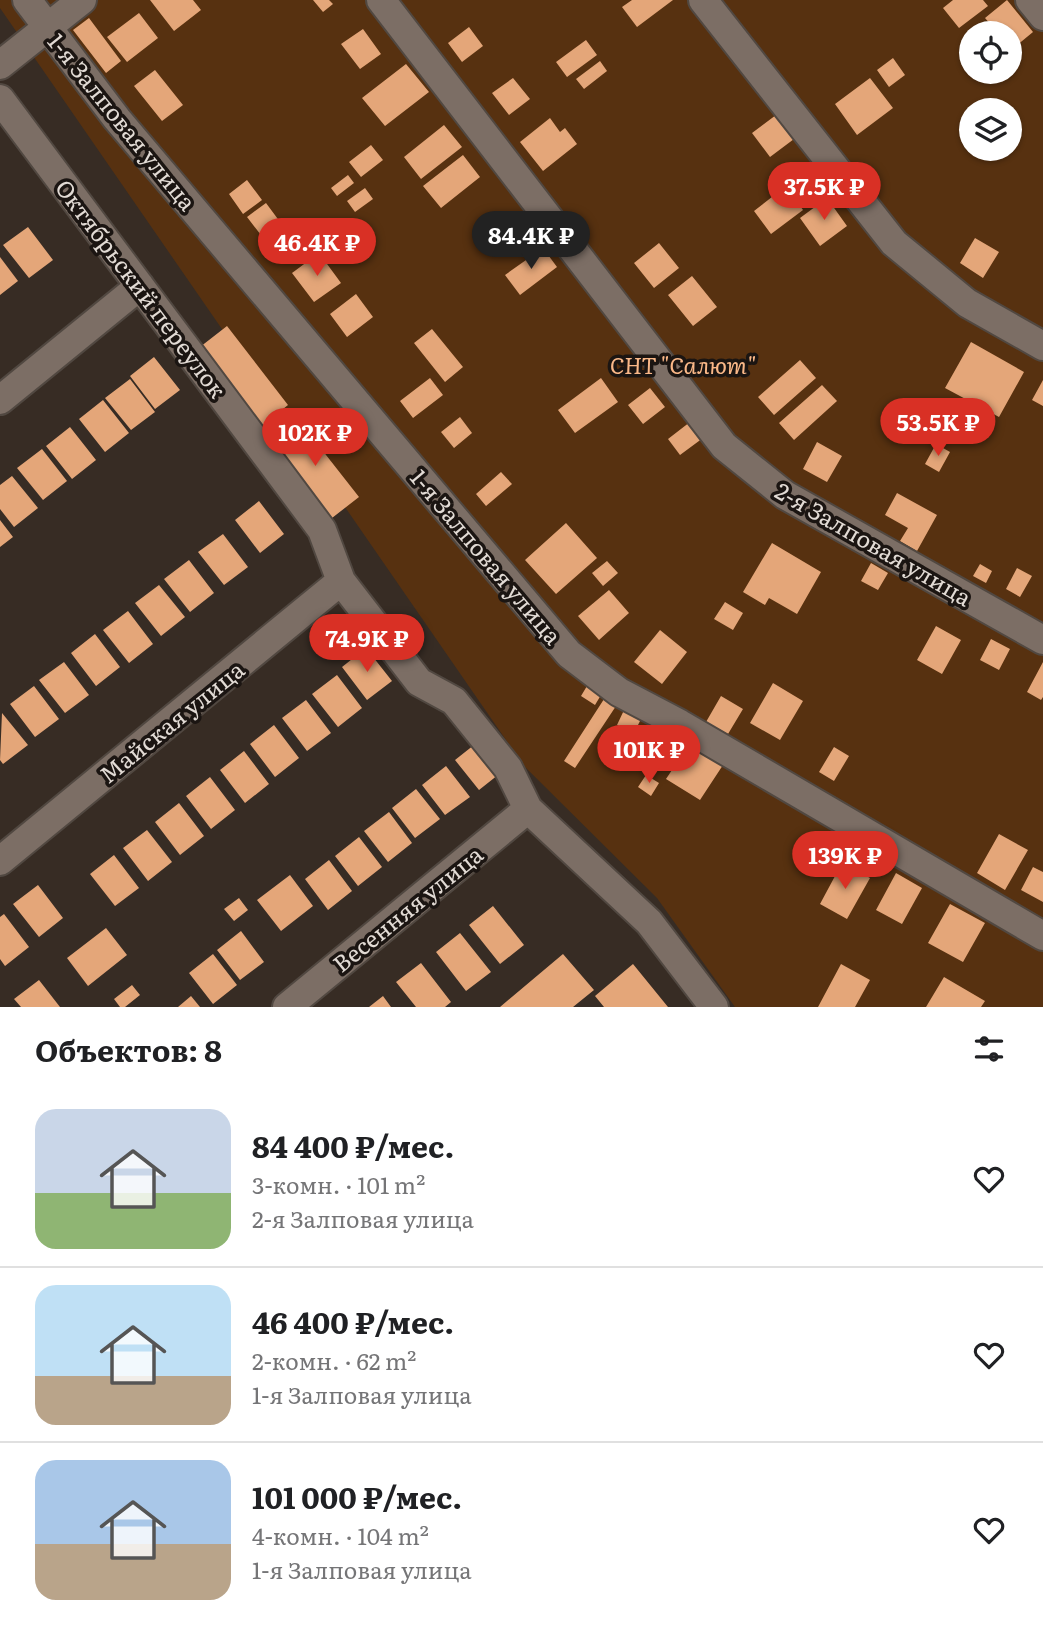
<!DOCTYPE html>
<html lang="ru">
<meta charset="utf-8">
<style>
:root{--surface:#fff;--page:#f6f6f6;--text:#202124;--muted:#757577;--line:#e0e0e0;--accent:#d93025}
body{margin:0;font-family:Literata,serif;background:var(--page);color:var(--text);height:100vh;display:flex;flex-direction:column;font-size:26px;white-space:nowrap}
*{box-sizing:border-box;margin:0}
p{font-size:23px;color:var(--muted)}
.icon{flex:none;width:38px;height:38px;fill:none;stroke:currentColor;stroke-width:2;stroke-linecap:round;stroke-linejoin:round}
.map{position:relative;height:1007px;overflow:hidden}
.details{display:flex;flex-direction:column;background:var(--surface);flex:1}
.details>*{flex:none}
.fabs{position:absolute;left:959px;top:21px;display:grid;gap:14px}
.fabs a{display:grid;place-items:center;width:63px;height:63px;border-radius:50%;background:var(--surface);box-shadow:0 2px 5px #0004;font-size:35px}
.price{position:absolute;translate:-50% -60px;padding:0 16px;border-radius:24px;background:var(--accent);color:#fff;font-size:23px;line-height:46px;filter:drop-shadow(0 2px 4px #0008)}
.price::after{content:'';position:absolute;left:50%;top:42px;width:21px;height:16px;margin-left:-10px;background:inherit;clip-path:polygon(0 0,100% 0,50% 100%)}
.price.on{background:#222;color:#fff}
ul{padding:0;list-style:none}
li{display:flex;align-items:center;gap:21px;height:175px;padding:0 35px}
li+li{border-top:2px solid var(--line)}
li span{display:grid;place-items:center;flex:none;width:196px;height:140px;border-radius:21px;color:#555}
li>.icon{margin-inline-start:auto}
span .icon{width:84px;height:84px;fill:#fffc;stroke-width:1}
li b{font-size:30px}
h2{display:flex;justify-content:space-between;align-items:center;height:84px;padding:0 35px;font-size:30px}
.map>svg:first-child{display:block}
.green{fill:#573110;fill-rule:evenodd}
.building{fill:#e4a679}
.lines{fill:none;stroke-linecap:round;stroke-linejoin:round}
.street-casing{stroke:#514841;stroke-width:32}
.street{stroke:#7c6e65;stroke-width:28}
.labels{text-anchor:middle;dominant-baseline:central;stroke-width:7;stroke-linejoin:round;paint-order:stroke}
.street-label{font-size:23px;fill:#e2dbd5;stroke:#1b1512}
.park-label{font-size:23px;font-style:italic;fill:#fab888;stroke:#1b1512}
</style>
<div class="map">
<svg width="1043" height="1007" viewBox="0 0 1043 1007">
<rect width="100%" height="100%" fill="#372c24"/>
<path class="green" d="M0,0H1043V1007H735L657,898L524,766L0,8ZM971,33H1010V72H971ZM971,110H1010V149H971Z"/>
<path class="building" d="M150,0H193L201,10L174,31Z
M313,0H329L333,4L323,12Z
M632,0H673L637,27L622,7Z
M953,0H983L988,6L959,28L943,8Z
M1007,0L1033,32L1011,50L1010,33H998L985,18Z
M139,13L158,38L127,62L107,37Z
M89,18L121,61L106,73L73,30Z
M469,27L483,46L462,62L448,43Z
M363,29L381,54L360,69L341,44Z
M586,40L597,55L567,77L556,62Z
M893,58L905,75L889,87L877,70Z
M600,61L607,71L584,89L576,79Z
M406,64L429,92L385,126L362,98Z
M155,70L183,105L162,121L134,86Z
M513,78L530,99L509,115L492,93Z
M870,78L893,108L857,135L835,104Z
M776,115L794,139L770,157L752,133Z
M550,118L560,132L565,128L577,144L543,171L520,142Z
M971,119V138L967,141L959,130Z
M444,125L462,147L421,179L404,157Z
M371,145L383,160L361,177L349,162Z
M463,155L480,177L441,208L423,186Z
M348,175L354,183L337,196L331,188Z
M247,180L262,200L243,214L229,194Z
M786,186L803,210L771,234L754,211Z
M365,188L373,199L355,212L347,201Z
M827,198L847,226L820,246L800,218Z
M266,203L286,230L267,243L247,217Z
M512,215L522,228L498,246L488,233Z
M28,227L53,260L29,278L3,245Z
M975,238L999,252L983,278L960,263Z
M659,243L679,268L654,288L634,263Z
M543,248L557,267L520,295L505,275Z
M319,253L341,283L314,302L292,273Z
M0,257L18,281L0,295Z
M692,276L717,307L693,326L668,295Z
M356,294L373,317L347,337L330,314Z
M227,326L288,405L262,426L200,347Z
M432,329L463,367L445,382L414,343Z
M971,342L1024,372L999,417L945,388Z
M154,357L180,390L155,409L130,376Z
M800,360L816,378L774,415L758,397Z
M430,378L443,395L413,418L400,401Z
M601,378L618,402L575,433L558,410Z
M130,379L155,412L131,430L105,398Z
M1043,380V406L1032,400Z
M822,385L837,401L794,440L779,423Z
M650,388L665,407L643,424L628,405Z
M103,400L129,433L105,452L79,419Z
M460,417L472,433L454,448L441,432Z
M297,418L359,497L332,518L271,439Z
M690,422L703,438L680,455L668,439Z
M70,427L96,460L72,479L46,446Z
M817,442L842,456L827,482L803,469Z
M936,444L950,452L939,472L925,464Z
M42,449L67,481L43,500L17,468Z
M501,472L512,484L486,506L476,494Z
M12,476L38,508L14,527L0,509V485Z
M897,493L937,515L917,551L900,541L908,528L885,515Z
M259,501L284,534L260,553L235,520Z
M0,520L13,537L0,547Z
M566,523L597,558L556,594L525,560Z
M223,534L248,567L224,585L198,552Z
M772,543L821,572L797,614L769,598L765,605L743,592Z
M189,560L214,593L190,612L164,579Z
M607,561L618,573L603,586L592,573Z
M871,563L888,573L878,590L861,581Z
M980,564L992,571L986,583L973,576Z
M1017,568L1032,576L1020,597L1006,589Z
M159,585L185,617L161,636L135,603Z
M609,590L629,613L599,640L578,616Z
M725,602L743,613L733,630L714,619Z
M128,611L153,644L129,663L103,630Z
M936,626L961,640L942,674L917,660Z
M660,630L687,652L662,684L634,662Z
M95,634L120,667L96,686L71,653Z
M991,639L1010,649L999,670L980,660Z
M366,648L392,681L367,700L342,667Z
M64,662L89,695L65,713L39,680Z
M1043,662V697L1041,700L1027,692Z
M337,675L362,708L338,727L312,694Z
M773,683L803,701L780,740L750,723Z
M34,686L59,719L35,737L10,704Z
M587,686L601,695L595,705L581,696Z
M606,696L618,703L575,768L564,761Z
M721,696L743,709L728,734L706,722Z
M306,700L331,733L307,751L282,718Z
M625,708L642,717L634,733L617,725Z
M2,713L28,745L3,764L0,760Z
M274,725L299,758L275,777L250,744Z
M479,741L503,771L479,790L455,760Z
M690,743L723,765L700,800L666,779Z
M628,747L639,754L630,767L619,760Z
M834,747L849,756L834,781L819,772Z
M244,751L269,784L245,803L220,770Z
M446,766L470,797L445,815L422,785Z
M646,775L659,783L651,796L638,787Z
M210,777L235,810L211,829L186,796Z
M416,789L440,819L415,838L392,808Z
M179,803L204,836L180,855L155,822Z
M389,812L412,843L388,862L364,831Z
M147,830L172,862L148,881L123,848Z
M999,834L1028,850L1005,890L977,873Z
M359,837L382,867L358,886L335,856Z
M114,855L139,888L115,906L90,874Z
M329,860L352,891L328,910L305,879Z
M842,863L870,878L847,919L820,904Z
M1033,867L1043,872V902L1021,890Z
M896,873L922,888L902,924L876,910Z
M290,875L313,906L281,931L257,900Z
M38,885L63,918L39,937L13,904Z
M239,898L248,910L234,921L224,909Z
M950,904L985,923L963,962L928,943Z
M493,906L524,945L500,964L469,925Z
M4,914L29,947L5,966L0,959V917Z
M106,928L127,955L88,986L67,958Z
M241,931L264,962L240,980L217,950Z
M460,933L491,972L466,991L436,952Z
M213,954L237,985L213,1004L189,973Z
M563,954L594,990L573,1007H500Z
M421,963L451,1002L445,1007H416L396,982Z
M633,964L668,1007H604L595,996Z
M841,964L870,980L855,1007H818Z
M944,977L985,1001L981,1007H926Z
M39,980L60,1007H21L14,999Z
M132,985L140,995L125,1007H120L114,999Z
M191,996L200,1007H178Z
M383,996L391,1007H369Z"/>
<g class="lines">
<defs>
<path id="street" d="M27,0L117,119L569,654L619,692L680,724L1043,936
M381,0L724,446L785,495L1043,640
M703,0L894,243L967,303L1043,346
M1030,0L1043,16
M0,65L82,0
M0,99L322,530L341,581L419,682L454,701L508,768L528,809L649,922L714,1007
M0,400L140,286
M0,861L341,581
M287,1007L528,809"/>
</defs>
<use href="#street" class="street-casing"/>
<use href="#street" class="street"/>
</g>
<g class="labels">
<g class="street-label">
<text transform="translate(123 121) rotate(51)">1-я Залповая улица</text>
<text transform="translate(142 288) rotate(53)">Октябрьский переулок</text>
<text transform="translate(874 543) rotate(30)">2-я Залповая улица</text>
<text transform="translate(487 556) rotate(50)">1-я Залповая улица</text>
<text transform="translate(171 721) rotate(-39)">Майская улица</text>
<text transform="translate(407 908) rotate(-39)">Весенняя улица</text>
</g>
<g class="park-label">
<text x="683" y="364">СНТ "Салют"</text>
</g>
</g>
</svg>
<div class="fabs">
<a><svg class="icon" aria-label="locate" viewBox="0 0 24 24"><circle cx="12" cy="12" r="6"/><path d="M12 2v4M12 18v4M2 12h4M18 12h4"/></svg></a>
<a><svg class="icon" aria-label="layers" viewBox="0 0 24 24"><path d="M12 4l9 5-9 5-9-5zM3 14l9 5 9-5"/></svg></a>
</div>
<b class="price" style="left:824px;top:222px">37.5K ₽</b>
<b class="price on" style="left:531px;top:271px">84.4K ₽</b>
<b class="price" style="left:317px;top:278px">46.4K ₽</b>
<b class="price" style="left:938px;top:458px">53.5K ₽</b>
<b class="price" style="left:315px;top:468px">102K ₽</b>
<b class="price" style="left:367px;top:674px">74.9K ₽</b>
<b class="price" style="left:649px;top:785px">101K ₽</b>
<b class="price" style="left:845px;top:891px">139K ₽</b>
</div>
<section class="details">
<h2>Объектов: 8<svg class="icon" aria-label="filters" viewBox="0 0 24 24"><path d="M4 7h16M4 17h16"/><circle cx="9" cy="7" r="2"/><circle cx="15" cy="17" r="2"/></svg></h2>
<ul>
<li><span style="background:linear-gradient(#c9d6e8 60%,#8fb573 0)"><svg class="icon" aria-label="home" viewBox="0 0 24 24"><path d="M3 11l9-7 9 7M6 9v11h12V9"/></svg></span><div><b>84 400 ₽/мес.</b><p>3-комн. · 101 m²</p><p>2-я Залповая улица</p></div><svg class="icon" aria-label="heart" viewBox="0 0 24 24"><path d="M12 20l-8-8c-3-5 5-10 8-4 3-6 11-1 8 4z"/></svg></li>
<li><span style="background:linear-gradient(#bfe0f5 65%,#b9a48a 0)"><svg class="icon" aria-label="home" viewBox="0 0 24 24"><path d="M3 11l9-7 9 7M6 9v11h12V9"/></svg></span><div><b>46 400 ₽/мес.</b><p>2-комн. · 62 m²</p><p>1-я Залповая улица</p></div><svg class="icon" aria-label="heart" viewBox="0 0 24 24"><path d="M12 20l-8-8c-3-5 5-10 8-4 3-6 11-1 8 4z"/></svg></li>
<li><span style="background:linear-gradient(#a9c7e8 60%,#b9a48a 0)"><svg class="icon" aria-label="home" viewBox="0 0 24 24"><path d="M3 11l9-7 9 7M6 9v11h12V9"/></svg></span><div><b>101 000 ₽/мес.</b><p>4-комн. · 104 m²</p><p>1-я Залповая улица</p></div><svg class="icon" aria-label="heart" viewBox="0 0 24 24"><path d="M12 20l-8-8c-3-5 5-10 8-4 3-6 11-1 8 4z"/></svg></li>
</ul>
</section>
